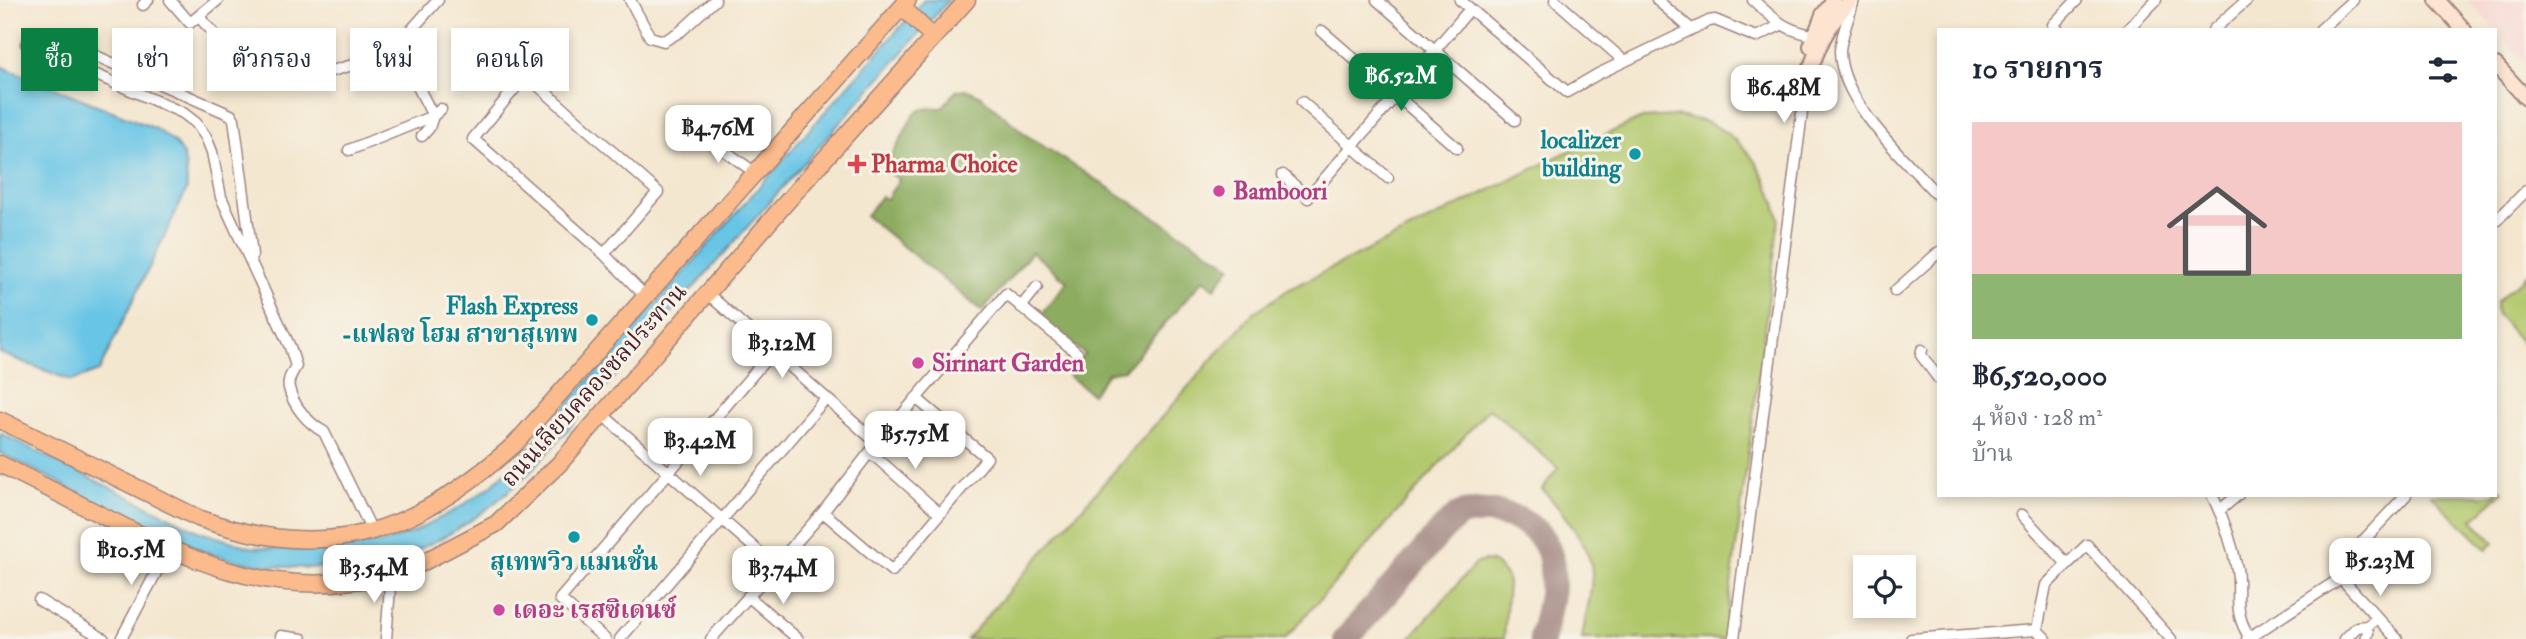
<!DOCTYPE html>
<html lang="th">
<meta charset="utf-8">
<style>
:root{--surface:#fff;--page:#f2f2f3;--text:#1f2937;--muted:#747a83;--accent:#0b8043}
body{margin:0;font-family:"IM FELL Double Pica","Noto Serif Thai",serif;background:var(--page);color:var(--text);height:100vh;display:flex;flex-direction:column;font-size:26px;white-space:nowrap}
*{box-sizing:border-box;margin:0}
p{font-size:23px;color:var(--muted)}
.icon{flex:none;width:38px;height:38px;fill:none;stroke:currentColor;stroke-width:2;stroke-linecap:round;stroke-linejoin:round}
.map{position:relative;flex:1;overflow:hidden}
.drawer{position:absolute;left:1937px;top:28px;width:560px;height:469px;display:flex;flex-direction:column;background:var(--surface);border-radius:0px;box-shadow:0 4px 10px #0003}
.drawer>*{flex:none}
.hud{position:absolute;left:21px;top:28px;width:665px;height:63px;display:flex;gap:14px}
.controls{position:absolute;left:1853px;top:555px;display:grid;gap:14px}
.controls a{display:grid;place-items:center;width:63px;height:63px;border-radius:0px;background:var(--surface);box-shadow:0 4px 10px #0003;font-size:35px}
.price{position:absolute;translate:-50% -60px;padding:0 16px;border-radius:14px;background:#fff;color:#222;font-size:23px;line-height:46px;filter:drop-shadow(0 2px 4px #0008)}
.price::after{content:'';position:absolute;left:50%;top:42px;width:21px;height:16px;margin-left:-10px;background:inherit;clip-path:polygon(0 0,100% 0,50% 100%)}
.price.on{background:var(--accent);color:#fff}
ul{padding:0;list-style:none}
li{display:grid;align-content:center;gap:14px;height:371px;padding:0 35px}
li span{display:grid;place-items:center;height:217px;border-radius:0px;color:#555}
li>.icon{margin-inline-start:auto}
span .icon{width:126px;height:126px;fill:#fffc;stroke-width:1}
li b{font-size:30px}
h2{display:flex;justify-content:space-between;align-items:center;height:84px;padding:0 35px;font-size:30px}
.tag{padding:0 24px;border-radius:0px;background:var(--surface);box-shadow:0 4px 10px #0003;font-size:24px;line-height:63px}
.tag.on{background:var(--accent);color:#fff}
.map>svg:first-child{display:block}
.built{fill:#f7d0cc}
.green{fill:#b0c76b;stroke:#7d734b;stroke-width:2}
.forest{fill:#8cac5f;stroke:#6b6645;stroke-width:2}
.water{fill:#68c5e6;stroke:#597288;stroke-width:2}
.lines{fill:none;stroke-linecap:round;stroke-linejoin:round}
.taxiway{stroke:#9f837e;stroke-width:26}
.street-casing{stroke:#9f837e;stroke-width:13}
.secondary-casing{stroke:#9f837e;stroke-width:18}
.primary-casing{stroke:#9f837e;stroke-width:19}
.street{stroke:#fff;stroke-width:10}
.secondary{stroke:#fde4d1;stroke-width:14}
.primary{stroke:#fbbb8c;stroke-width:16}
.culture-dot{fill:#0f9aa8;stroke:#f7f3e8;stroke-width:2.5}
.health-dot{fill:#e0444e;stroke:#f7f3e8;stroke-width:2.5}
.hotel-dot{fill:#d1479c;stroke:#f7f3e8;stroke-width:2.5}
.labels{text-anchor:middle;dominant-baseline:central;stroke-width:6;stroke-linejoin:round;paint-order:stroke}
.culture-label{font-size:24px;font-weight:bold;fill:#0d838f;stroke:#f7f3e8;text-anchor:end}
.health-label{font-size:24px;font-weight:bold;fill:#be3a42;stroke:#f7f3e8;text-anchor:start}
.hotel-label{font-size:24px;font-weight:bold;fill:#b23c85;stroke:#f7f3e8;text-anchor:start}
.street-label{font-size:24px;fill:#4a1f2b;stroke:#f7f3e8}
</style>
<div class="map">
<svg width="2526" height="639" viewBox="0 0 2526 639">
<rect width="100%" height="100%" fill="#f7f3e8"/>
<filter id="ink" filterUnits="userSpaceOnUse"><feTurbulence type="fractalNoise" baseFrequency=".0143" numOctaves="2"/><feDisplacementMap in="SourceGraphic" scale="14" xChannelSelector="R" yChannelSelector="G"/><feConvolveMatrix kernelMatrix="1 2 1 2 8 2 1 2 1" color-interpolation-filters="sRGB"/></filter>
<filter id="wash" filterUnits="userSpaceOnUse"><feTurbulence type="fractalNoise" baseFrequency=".00686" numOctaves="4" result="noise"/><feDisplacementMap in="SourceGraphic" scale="28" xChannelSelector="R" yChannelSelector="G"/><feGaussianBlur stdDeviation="1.57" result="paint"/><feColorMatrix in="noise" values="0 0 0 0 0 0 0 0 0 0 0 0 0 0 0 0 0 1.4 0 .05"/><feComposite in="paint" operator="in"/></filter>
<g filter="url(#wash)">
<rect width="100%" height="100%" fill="#f4e7d0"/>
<path class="built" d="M2467,0H2526V64L2496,30Z"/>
<path class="green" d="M1675,116C1686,118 1698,118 1708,123C1748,140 1769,177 1779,218L1724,639H1582C1585,618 1592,594 1592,573C1592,548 1559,507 1542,489L1558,468L1489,408L1285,639H967L1253,313L1291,288L1563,154L1642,118Z
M2526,275V348L2496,313V302Z
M2496,485L2503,492L2472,520L2494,542L2487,550L2431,495H2496Z
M1483,561L1493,562L1506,575L1508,583L1504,639H1409L1475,564Z"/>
<path class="forest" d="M966,89L981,96L1026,135L1231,266L1215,288L1204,279L1124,370L1108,373L1092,394L1068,375L1084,354L1039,317L1067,282L1032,252L982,311L866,216L881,196L887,199L899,179L882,169C888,160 895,151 900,141C913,117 911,106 942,108L956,91Z"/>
<path class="water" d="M924,0H949L530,472C497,503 463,530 421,548C360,575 253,574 192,547C126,520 64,484 0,453V433L200,532L250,547L301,550L385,542L414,532L459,508L491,486L518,460Z
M0,66L154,128C184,147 186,153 187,189L99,371L72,381L0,353Z"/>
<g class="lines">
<path class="taxiway" d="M1346,639L1444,528C1449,524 1455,517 1461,514C1465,512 1471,512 1476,512C1508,510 1544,525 1551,559C1556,586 1547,613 1542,639"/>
</g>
</g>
<g filter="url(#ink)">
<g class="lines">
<defs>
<path id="street" d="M170,0L190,23L218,0
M630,0L650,37L664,41L681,31L715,0
M1377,0L1515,120
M1460,0L1567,92L1598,74L1709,21L1715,20L1756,37L1781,25
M1555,0L1624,61
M1657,0L1691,29
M1753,0C1774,19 1785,31 1814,35
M1854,0C1850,14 1840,39 1840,52C1841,103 1907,161 1939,197
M143,5L148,0
M199,17L247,70L267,73L279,69
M2058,30L2053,25L2077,0
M2127,30L2156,0
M2213,30L2247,0
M2320,30L2353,0
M1322,31L1457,148
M48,35L231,115L234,119L252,255
M26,44L183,113L196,123L206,137L212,152L221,197L290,347L296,366C292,373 287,380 289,388C293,406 309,424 324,432L372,531
M397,46L433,116L429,128L422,136
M311,77L356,64L397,46L438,0
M1302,102L1388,178
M699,132L754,172
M349,150L433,116L441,109
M1283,175L1308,198L1470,9
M2496,221L2526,191
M604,254L658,192L526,75L473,139L604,254L645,296
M1895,291L1939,252
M708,294L877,443
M1021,307L1037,287
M1922,350L1921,355L1938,378
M603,415L775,566
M870,452L939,513
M2212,495C2224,519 2232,543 2237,569C2241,596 2232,611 2250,638
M2220,510L2238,495
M823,512L892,571L987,458L916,398
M2022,515L2067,564
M2341,578L2397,639
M748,596L798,639
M39,600L104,639
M2037,630L2046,585L2087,545L2171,639
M2037,630L2046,639
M281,636L302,639
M121,639L168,550
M386,639L391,574
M605,639L560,599L773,351
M620,639L826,398
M711,639L823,512L870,452L1006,294L1077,353
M1734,639L1806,82
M1911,639L2037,630
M2247,639L2341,578L2363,541L2406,495
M2345,639L2357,627L2367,626L2377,618
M2366,639L2368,633L2367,626"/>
<path id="secondary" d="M2437,0L2464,30
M1811,46L1823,15L1834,0
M2496,65L2526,98
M1806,82C1817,48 1826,26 1851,0"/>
<path id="primary" d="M902,7L933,37
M0,420L198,518C331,565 414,533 515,444L908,0
M0,464C36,482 73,501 109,519C189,560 261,593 352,581C373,579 395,575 414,567L496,524L559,464L804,182L967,0"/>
</defs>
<use href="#street" class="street-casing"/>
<use href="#secondary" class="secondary-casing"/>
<use href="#primary" class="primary-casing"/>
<use href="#street" class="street"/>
<use href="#secondary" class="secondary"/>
<use href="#primary" class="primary"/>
</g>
</g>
<g class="culture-dot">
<circle cx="1635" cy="154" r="7"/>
<circle cx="592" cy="320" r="7"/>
<circle cx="574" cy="537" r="7"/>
</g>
<path class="health-dot" d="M853.5 153.5h7v7h7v7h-7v7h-7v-7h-7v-7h7z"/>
<g class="hotel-dot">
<circle cx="1219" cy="191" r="7"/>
<circle cx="918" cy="363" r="7"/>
<circle cx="499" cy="610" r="7"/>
</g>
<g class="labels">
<g class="culture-label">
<text x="1621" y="140">localizer<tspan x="1621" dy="28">building</tspan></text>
<text x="578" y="306">Flash Express<tspan x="578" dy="28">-แฟลช โฮม สาขาสุเทพ</tspan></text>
<text x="574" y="562" text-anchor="middle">สุเทพวิว แมนชั่น</text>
</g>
<g class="health-label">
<text x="871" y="164">Pharma Choice</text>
</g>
<g class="hotel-label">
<text x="1233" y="191">Bamboori</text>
<text x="932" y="363">Sirinart Garden</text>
<text x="513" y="610">เดอะ เรสซิเดนซ์</text>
</g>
<g class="street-label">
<text transform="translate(594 385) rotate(-48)">ถนนเลียบคลองชลประทาน</text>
</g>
</g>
</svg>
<div class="controls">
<a><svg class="icon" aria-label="locate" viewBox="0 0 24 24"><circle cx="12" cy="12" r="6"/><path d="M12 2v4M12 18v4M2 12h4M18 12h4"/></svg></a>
</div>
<b class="price on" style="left:1401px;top:113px">฿6.52M</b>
<b class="price" style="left:1784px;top:125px">฿6.48M</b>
<b class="price" style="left:718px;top:165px">฿4.76M</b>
<b class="price" style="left:782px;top:380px">฿3.12M</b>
<b class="price" style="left:915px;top:471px">฿5.75M</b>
<b class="price" style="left:700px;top:478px">฿3.42M</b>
<b class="price" style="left:131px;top:587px">฿10.5M</b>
<b class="price" style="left:2380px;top:598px">฿5.23M</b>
<b class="price" style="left:374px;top:605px">฿3.54M</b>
<b class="price" style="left:783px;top:606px">฿3.74M</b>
<div class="hud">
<a class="tag on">ซื้อ</a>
<a class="tag">เช่า</a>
<a class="tag">ตัวกรอง</a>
<a class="tag">ใหม่</a>
<a class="tag">คอนโด</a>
</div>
<section class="drawer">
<h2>10 รายการ<svg class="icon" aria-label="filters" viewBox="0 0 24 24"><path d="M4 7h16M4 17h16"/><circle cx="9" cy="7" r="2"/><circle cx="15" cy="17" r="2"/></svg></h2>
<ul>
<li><span style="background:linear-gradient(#f6c9c9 70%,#8fb573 0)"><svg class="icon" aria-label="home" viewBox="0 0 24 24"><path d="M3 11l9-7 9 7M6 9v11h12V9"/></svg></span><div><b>฿6,520,000</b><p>4 ห้อง · 128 m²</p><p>บ้าน</p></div></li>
</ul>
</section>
</div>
